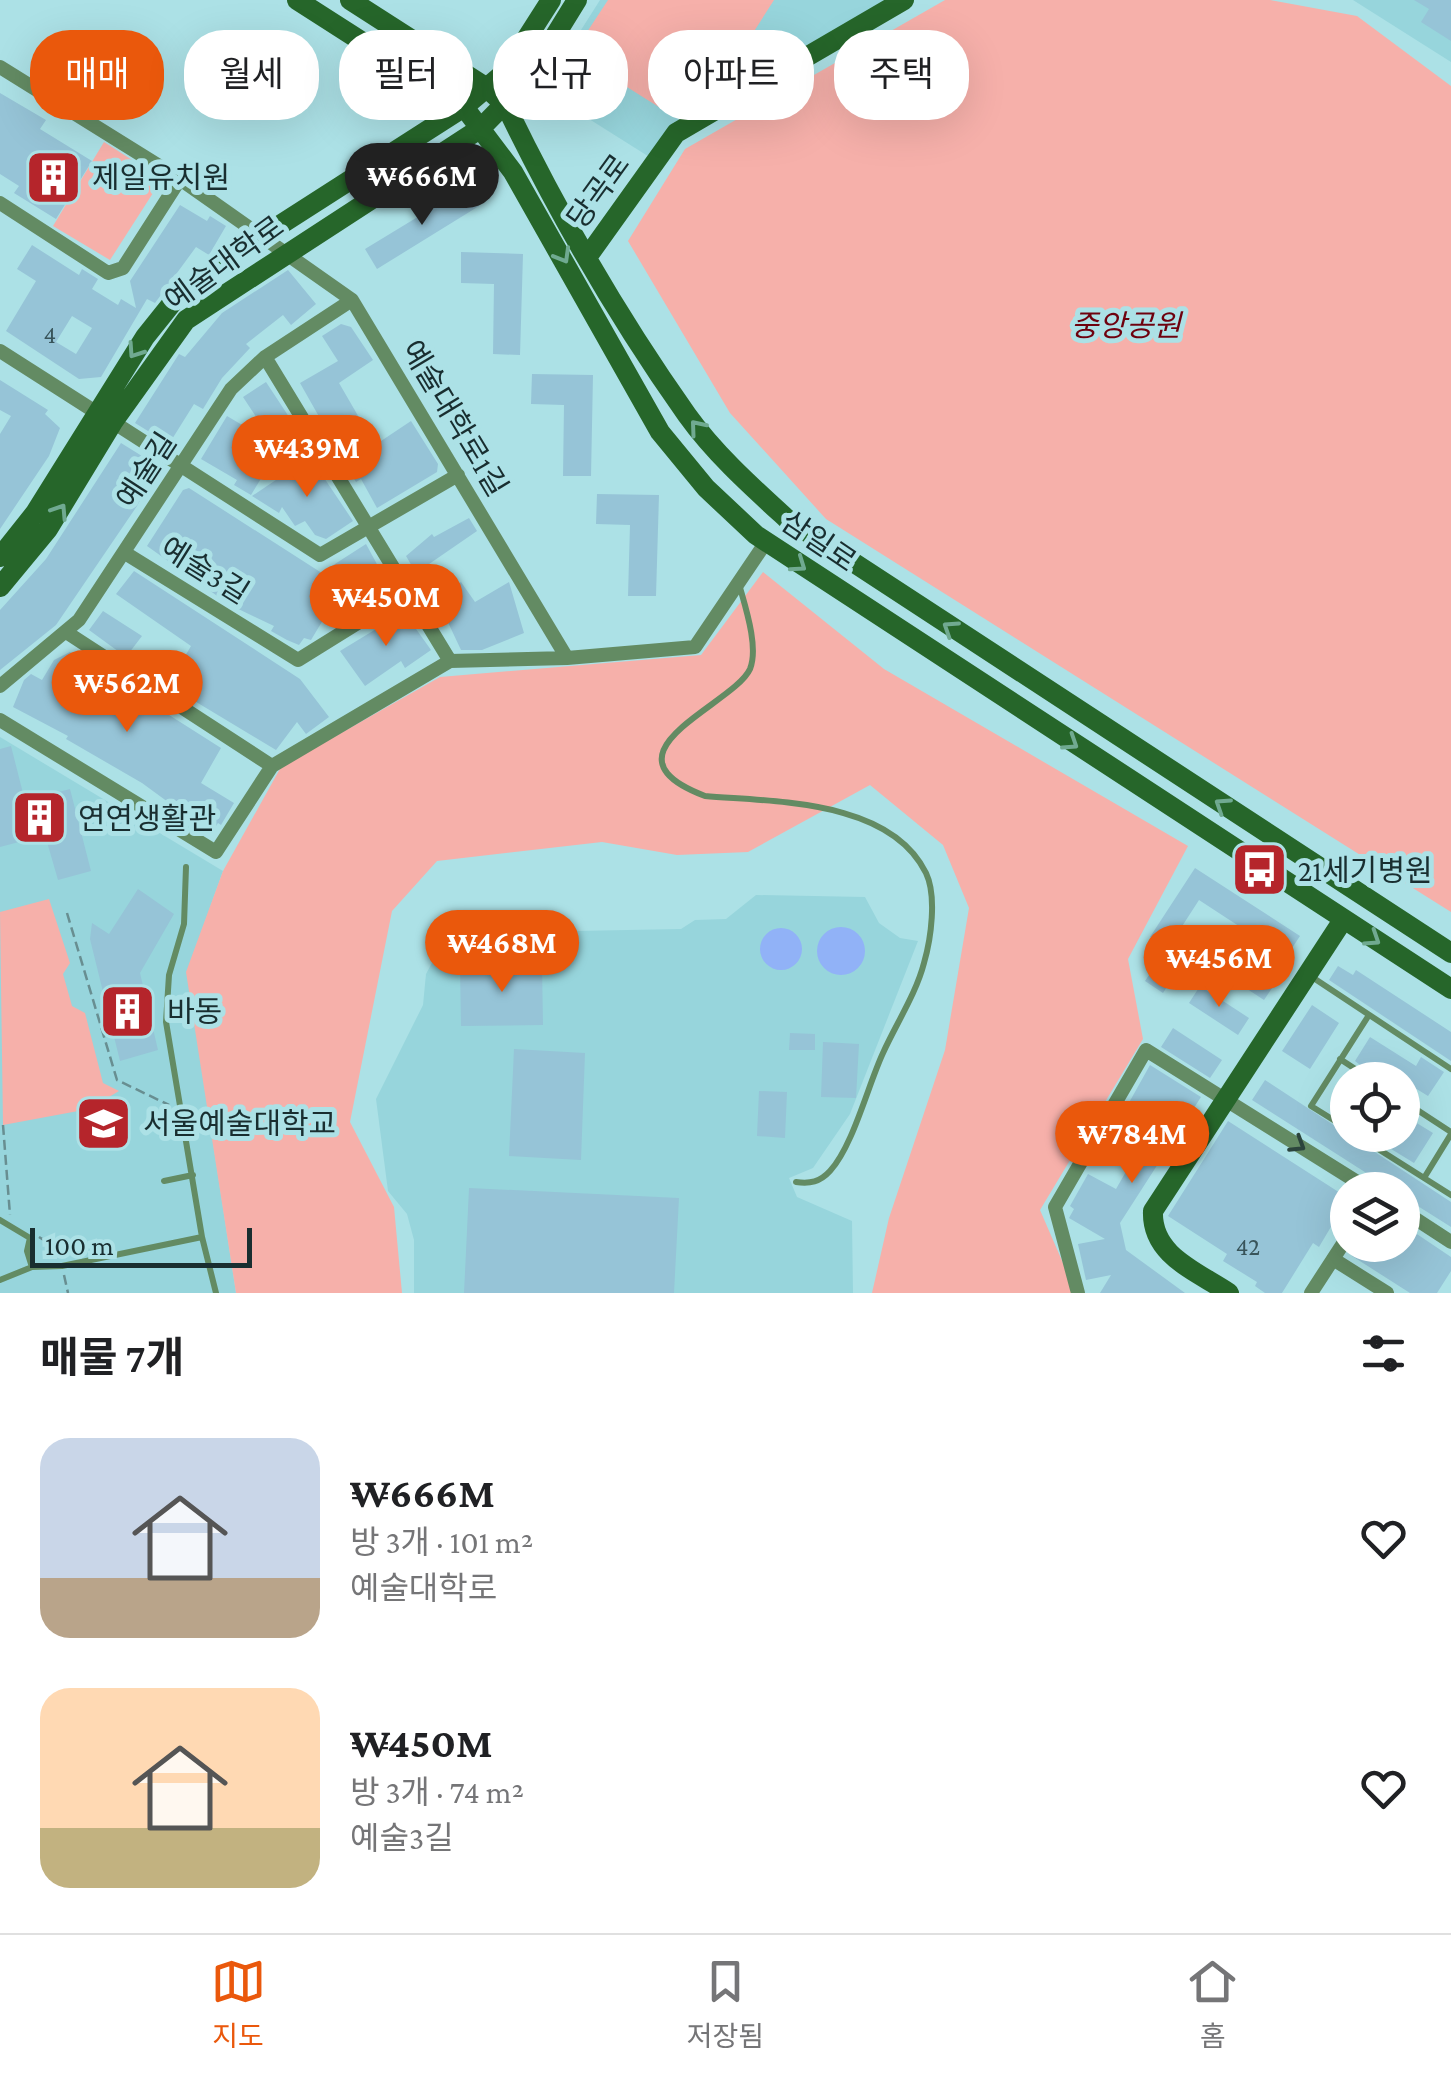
<!DOCTYPE html>
<html lang="ko">
<meta charset="utf-8">
<style>
:root{--surface:#fff;--page:#f2f2f2;--text:#202124;--muted:#757577;--line:#e0e0e0;--accent:#ea580c}
body{margin:0;font-family:"Crimson Pro","Noto Sans KR",serif;background:var(--page);color:var(--text);height:100vh;display:flex;flex-direction:column;font-size:38px;white-space:nowrap}
*{box-sizing:border-box;margin:0}
p{font-size:32px;color:var(--muted)}
.icon{flex:none;width:55px;height:55px;fill:none;stroke:currentColor;stroke-width:2;stroke-linecap:round;stroke-linejoin:round}
.map{position:relative;height:1293px;overflow:hidden}
.sheet{display:flex;flex-direction:column;background:var(--surface);flex:1}
.sheet>*{flex:none}
.banner{position:absolute;left:30px;top:30px;width:1392px;height:90px;display:flex;gap:20px}
.buttons{position:absolute;left:1330px;top:1062px;display:grid;gap:20px}
.buttons a{display:grid;place-items:center;width:90px;height:90px;border-radius:50%;background:var(--surface);box-shadow:0 10px 40px #0002;font-size:50px}
.scale{position:absolute;left:30px;bottom:25px;width:222px;box-sizing:border-box;padding-left:10px;border:5px solid #192e30;border-top:0;font-size:28px;line-height:35px;white-space:nowrap;color:#192e30;-webkit-text-stroke:8px #ace1e6;paint-order:stroke}
.price{position:absolute;translate:-50% -85px;padding:0 22px;border-radius:35px;background:var(--accent);color:#fff;font-size:32px;line-height:65px;filter:drop-shadow(0 2px 5px #0008)}
.price::after{content:'';position:absolute;left:50%;top:60px;width:30px;height:22px;margin-left:-15px;background:inherit;clip-path:polygon(0 0,100% 0,50% 100%)}
.price.current{background:#222;color:#fff}
ul{padding:0;list-style:none}
li{display:flex;align-items:center;gap:30px;height:250px;padding:0 40px}
li span{display:grid;place-items:center;flex:none;width:280px;height:200px;border-radius:30px;color:#555}
li>.icon{margin-inline-start:auto}
span .icon{width:120px;height:120px;fill:#fffc;stroke-width:1}
li b{font-size:42px}
h2{display:flex;justify-content:space-between;align-items:center;height:120px;padding:0 40px;font-size:42px}
.pill{padding:0 35px;border-radius:40px;background:var(--surface);box-shadow:0 10px 40px #0002;font-size:35px;line-height:90px}
.pill.current{background:var(--accent);color:#fff}
.menu{display:flex;justify-content:space-around;align-items:center;height:140px;border-top:2px solid var(--line);background:var(--surface);font-size:28px;color:var(--muted)}
.menu a{display:grid;justify-items:center;gap:5px}
.menu .current{color:var(--accent)}
.map>svg:first-child{display:block}
.built{fill:#97d5dc}
.green{fill:#f6b0aa}
.water{fill:#91b2f7}
.building{fill:#96c4d7;fill-rule:evenodd}
.lines{fill:none;stroke-linecap:round;stroke-linejoin:round}
.path{stroke:#688e91;stroke-width:2.5;stroke-dasharray:10 5;stroke-linecap:butt}
.lane{stroke:#638b63;stroke-width:6}
.street{stroke:#638b63;stroke-width:14}
.secondary{stroke:#26662a;stroke-width:20}
.oneway{stroke:#70aa91}
.oneway2{stroke:#2c453d}
.labels{text-anchor:middle;dominant-baseline:central;stroke-width:10;stroke-linejoin:round;paint-order:stroke}
.number-label{font-size:25px;fill:#38545a}
.poi-label{font-size:30px;fill:#192e30;stroke:#ace1e6;text-anchor:start}
.street-label{font-size:30px;fill:#192e30;stroke:#ace1e6}
.park-label{font-size:30px;font-style:italic;fill:#6e010e;stroke:#ace1e6}
</style>
<div class="map">
<svg width="1451" height="1293" viewBox="0 0 1451 1293">
<rect width="100%" height="100%" fill="#ace1e6"/>
<path class="built" d="M600,0H887L651,158L543,90Z
M1353,0H1451V62Z
M0,737L223,871L187,972L236,1293H0Z
M756,895L865,897L879,923L900,938L918,941L850,1114L813,1168L789,1178L797,1197L852,1221L853,1293H414V1240L407,1214L388,1191L376,1099L423,1005L426,974L440,948L460,933L681,929L695,920L726,919Z"/>
<path class="green" d="M608,0H774L716,91L673,116L600,70L575,107L549,90Z
M945,0H1270L1357,16L1451,86V912L826,519L730,413L628,241L685,149Z
M104,142L162,179L110,260L53,226Z
M763,572L884,669L1188,846L1128,959L1143,1039L1040,1210L1076,1293H872L889,1218L945,1050L969,908L943,845L870,785L748,852L677,855L602,842L437,861L392,911L350,1122L394,1207L402,1293H236L186,972L223,871L281,767L440,677L701,655Z
M49,899L70,963L63,974L72,1006L85,1013L103,1083L119,1091L89,1109L3,1125L0,912Z"/>
<path class="water" d="M817 951a24 24 0 1 1 48 0a24 24 0 1 1-48 0Z
M760 949a21 21 0 1 1 42 0a21 21 0 1 1-42 0Z"/>
<path class="building" d="M1414,0H1451V41L1421,22L1429,9Z
M0,93L46,120L40,129L92,161L56,219L14,193L19,186L0,174Z
M467,187L479,206L377,269L365,249Z
M180,205L207,221L210,216L226,226L209,255L196,247L155,303L147,299L101,377L79,379L6,331L36,281L17,269L32,245L79,275L82,269L98,279L92,289L118,305L121,299L136,308L130,281ZM72,316L92,328L76,354L56,342Z
M461,252L523,254L520,355L493,354L494,284L461,283Z
M288,270L316,304L291,325L283,315L246,344L250,348L222,378L203,409L194,404L169,444L135,423L179,354L185,357L222,313Z
M341,324L351,327L373,360L339,383L375,445L411,421L438,464L437,472L377,508L361,479L356,482L300,383L338,361L322,336Z
M532,374L593,375L591,476H563L564,405L531,404Z
M0,380L48,410L45,414L60,428L49,456L0,529V434L11,416L0,410Z
M266,382L295,426L272,441L243,397Z
M227,416L271,442L262,456L271,462L251,495L234,485L237,480L201,459Z
M121,443L158,466L137,506L56,625L0,670V610L46,559Z
M310,457L353,521L326,539L315,535L305,521L295,526L282,507L279,513L252,496Z
M189,488L328,577L324,571L366,544L391,590L337,622L329,610L311,640L304,638L299,645L287,640L271,631L274,626L230,605L147,546L183,490Z
M597,494L659,495L656,596H628L630,525L596,524Z
M469,518L477,531L416,573L406,556L432,534L434,537Z
M134,571L300,679L329,717L306,734L297,722L276,750L168,685L191,646L116,594Z
M461,582L475,602L509,582L524,633L482,650H461L445,616L434,606Z
M103,611L142,636L126,657L89,630Z
M404,612L431,650L405,668L401,661L365,686L340,651Z
M70,652L221,748L201,783L234,803L221,825L218,823L214,829L183,813L142,783L66,739L68,736L13,707L24,680L31,674L42,680L54,660Z
M11,746L25,801L70,789L91,871L58,880L45,835L0,847V749Z
M1195,868L1300,936L1286,957L1199,900L1168,948L1185,959L1163,993L1145,981L1167,948L1150,937Z
M138,889L174,914L140,973L158,1050L120,1061L90,939L92,923L109,934Z
M1227,950L1276,982L1264,1000L1215,968Z
M542,964L543,1025L461,1026L460,965Z
M1338,966L1353,975L1356,970L1451,1032V1061L1329,980Z
M1200,986L1249,1018L1238,1035L1189,1003Z
M1312,1005L1339,1023L1310,1069L1282,1051Z
M1173,1028L1222,1060L1210,1078L1161,1047Z
M790,1033L815,1034V1050H789Z
M1370,1037L1416,1066L1421,1057L1444,1072L1428,1096L1402,1080H1379L1355,1061Z
M823,1042L859,1044L856,1098L821,1097Z
M514,1049L585,1053L581,1160L509,1156Z
M1150,1065L1201,1097L1120,1223L1126,1250L1185,1293H1100L1111,1275L1086,1280L1078,1244L1105,1239L1069,1218L1074,1209L1070,1206L1088,1174L1116,1189L1143,1142L1116,1126Z
M1265,1080L1451,1202V1227L1402,1196V1190H1393L1252,1100Z
M759,1091L787,1092L785,1138L757,1136Z
M1402,1114L1433,1133L1414,1163L1383,1144L1388,1135H1402Z
M1228,1121L1348,1198L1319,1247L1313,1243L1282,1293H1265L1255,1286L1257,1282L1223,1261L1227,1254L1168,1216Z
M469,1188L679,1198L674,1293H464Z
M1402,1224L1451,1257V1271L1437,1293H1410L1352,1256L1360,1245H1402Z"/>
<g class="lines">
<path class="path" d="M67,913L117,1080L169,1105
M3,1125L10,1215
M39,1237L58,1249
M60,1257L59,1250L68,1252
M64,1275L68,1293"/>
<path class="lane" d="M739,584C745,606 759,647 750,669C734,705 592,753 705,796C773,802 890,799 926,873C937,896 931,939 924,963C916,994 896,1024 883,1053C868,1085 853,1146 830,1171C820,1182 810,1184 796,1182
M186,867L184,924L169,975L166,1022L202,1237
M1312,977L1451,1069
M1340,1059L1372,1080
M1402,1100L1451,1132
M1348,1129L1311,1106L1369,1015
M1356,1135L1451,1195
M1424,1178L1451,1134
M164,1181L193,1175
M0,1220L30,1238L27,1251L32,1267
M0,1280L32,1267L62,1266L202,1237L216,1293"/>
<path class="street" d="M0,67L180,179L352,300L567,658
M0,203L108,273L123,268L180,179
M0,351L94,411
M265,357L450,661
M113,422L320,555L458,475
M125,553L298,660L409,591
M66,632L272,766
M0,686L79,620L231,389L265,357L352,300
M0,720L216,852L272,766L450,661L567,658L695,647L766,542
M1402,1210L1451,1242
M1333,1259L1387,1293
M1078,1293L1055,1207L1146,1050L1370,1190
M1311,1293L1348,1236"/>
<path class="secondary" d="M297,0L464,107L513,172L660,432L706,488L756,535L1451,989
M350,0L487,88L506,106C557,211 619,319 687,415C715,454 752,487 787,519L1451,953
M588,256L676,133L904,0
M0,557L35,513L145,337L177,297L227,259L464,107L505,72L551,0
M0,587L48,529L113,422L186,320L481,128L527,81L577,0
M1229,1293C1196,1271 1151,1255 1153,1211L1343,920"/>
</g>
<defs><path id="oneway-chevron" d="M-2-3.5L2.5 0L-2 3.5" fill="none" stroke-width="1.6" stroke-linecap="round" stroke-linejoin="round" transform="scale(2.5)"/></defs>
<g class="oneway">
<use href="#oneway-chevron" transform="translate(563 256) rotate(60)"/>
<use href="#oneway-chevron" transform="translate(135 351) rotate(124)"/>
<use href="#oneway-chevron" transform="translate(697 427) rotate(-130)"/>
<use href="#oneway-chevron" transform="translate(60 511) rotate(-57)"/>
<use href="#oneway-chevron" transform="translate(799 565) rotate(35)"/>
<use href="#oneway-chevron" transform="translate(950 628) rotate(-147)"/>
<use href="#oneway-chevron" transform="translate(1071 743) rotate(33)"/>
<use href="#oneway-chevron" transform="translate(1222 805) rotate(-147)"/>
<use href="#oneway-chevron" transform="translate(1373 939) rotate(33)"/>
</g>
<use class="oneway2" href="#oneway-chevron" transform="translate(1298 1145) rotate(32)"/>
<defs>
<symbol id="building-square" viewBox="-11 -11 22 22"><rect x="-9" y="-9" width="18" height="18" rx="4" fill="#b5252b" stroke="#ace1e6"/><path d="M-4-6H4V6H1V3H-1V6H-4ZM-2.5-4.3h1.7v1.8h-1.7ZM.8-4.3h1.7v1.8H.8ZM-2.5-1h1.7V.8h-1.7ZM.8-1h1.7V.8H.8Z" fill="#fff"/></symbol>
<symbol id="bus-square" viewBox="-11 -11 22 22"><rect x="-9" y="-9" width="18" height="18" rx="4" fill="#b5252b" stroke="#ace1e6"/><path d="M-5-6H5V4H4V6H2V4H-2V6H-4V4H-5ZM-3.5-4V0h7V-4ZM-3.5 1.2v1.5H-2V1.2ZM2 1.2v1.5H3.5V1.2Z" fill="#fff"/></symbol>
<symbol id="university-square" viewBox="-11 -11 22 22"><rect x="-9" y="-9" width="18" height="18" rx="4" fill="#b5252b" stroke="#ace1e6"/><path d="M0-5L7-2L0 1L-7-2ZM-4 1L0 2.5L4 1V4Q0 6-4 4Z" fill="#fff"/></symbol>
</defs>
<g fill-rule="evenodd">
<use href="#building-square" x="22" y="146" width="63" height="63"/>
<use href="#building-square" x="8" y="786" width="63" height="63"/>
<use href="#bus-square" x="1228" y="838" width="63" height="63"/>
<use href="#building-square" x="96" y="980" width="63" height="63"/>
<use href="#university-square" x="72" y="1092" width="63" height="63"/>
</g>
<g class="labels">
<g class="number-label">
<text x="50" y="334">4</text>
<text x="1248" y="1246">42</text>
</g>
<g class="poi-label">
<text x="92" y="177">제일유치원</text>
<text x="78" y="818">연연생활관</text>
<text x="1298" y="870">21세기병원</text>
<text x="167" y="1011">바동</text>
<text x="143" y="1123">서울예술대학교</text>
</g>
<g class="street-label">
<text transform="translate(598 191) rotate(-54)">당곡로</text>
<text transform="translate(224 263) rotate(-36)">예술대학로</text>
<text transform="translate(455 418) rotate(59)">예술대학로1길</text>
<text transform="translate(146 470) rotate(-57)">예술길</text>
<text transform="translate(819 541) rotate(34)">삼일로</text>
<text transform="translate(205 570) rotate(32)">예술3길</text>
</g>
<g class="park-label">
<text x="1126" y="325">중앙공원</text>
</g>
</g>
</svg>
<div class="buttons">
<a><svg class="icon" aria-label="locate" viewBox="0 0 24 24"><circle cx="12" cy="12" r="6"/><path d="M12 2v4M12 18v4M2 12h4M18 12h4"/></svg></a>
<a><svg class="icon" aria-label="layers" viewBox="0 0 24 24"><path d="M12 4l9 5-9 5-9-5zM3 14l9 5 9-5"/></svg></a>
</div>
<div class="scale">100 m</div>
<b class="price current" style="left:422px;top:228px">₩666M</b>
<b class="price" style="left:307px;top:500px">₩439M</b>
<b class="price" style="left:386px;top:649px">₩450M</b>
<b class="price" style="left:127px;top:735px">₩562M</b>
<b class="price" style="left:502px;top:995px">₩468M</b>
<b class="price" style="left:1219px;top:1010px">₩456M</b>
<b class="price" style="left:1132px;top:1186px">₩784M</b>
<div class="banner">
<a class="pill current">매매</a>
<a class="pill">월세</a>
<a class="pill">필터</a>
<a class="pill">신규</a>
<a class="pill">아파트</a>
<a class="pill">주택</a>
</div>
</div>
<section class="sheet">
<h2>매물 7개<svg class="icon" aria-label="filters" viewBox="0 0 24 24"><path d="M4 7h16M4 17h16"/><circle cx="9" cy="7" r="2"/><circle cx="15" cy="17" r="2"/></svg></h2>
<ul>
<li><span style="background:linear-gradient(#c9d6e8 70%,#b9a48a 0)"><svg class="icon" aria-label="home" viewBox="0 0 24 24"><path d="M3 11l9-7 9 7M6 9v11h12V9"/></svg></span><div><b>₩666M</b><p>방 3개 · 101 m²</p><p>예술대학로</p></div><svg class="icon" aria-label="heart" viewBox="0 0 24 24"><path d="M12 20l-8-8c-3-5 5-10 8-4 3-6 11-1 8 4z"/></svg></li>
<li><span style="background:linear-gradient(#ffd9b3 70%,#c2b280 0)"><svg class="icon" aria-label="home" viewBox="0 0 24 24"><path d="M3 11l9-7 9 7M6 9v11h12V9"/></svg></span><div><b>₩450M</b><p>방 3개 · 74 m²</p><p>예술3길</p></div><svg class="icon" aria-label="heart" viewBox="0 0 24 24"><path d="M12 20l-8-8c-3-5 5-10 8-4 3-6 11-1 8 4z"/></svg></li>
</ul>
</section>
<nav class="menu">
<a class="current"><svg class="icon" aria-label="map" viewBox="0 0 24 24"><path d="M3 6l6-2 6 2 6-2v14l-6 2-6-2-6 2zM9 4v14M15 6v14"/></svg>지도</a>
<a><svg class="icon" aria-label="saved" viewBox="0 0 24 24"><path d="M7 4h10v16l-5-4-5 4z"/></svg>저장됨</a>
<a><svg class="icon" aria-label="home" viewBox="0 0 24 24"><path d="M3 11l9-7 9 7M6 9v11h12V9"/></svg>홈</a>
</nav>
